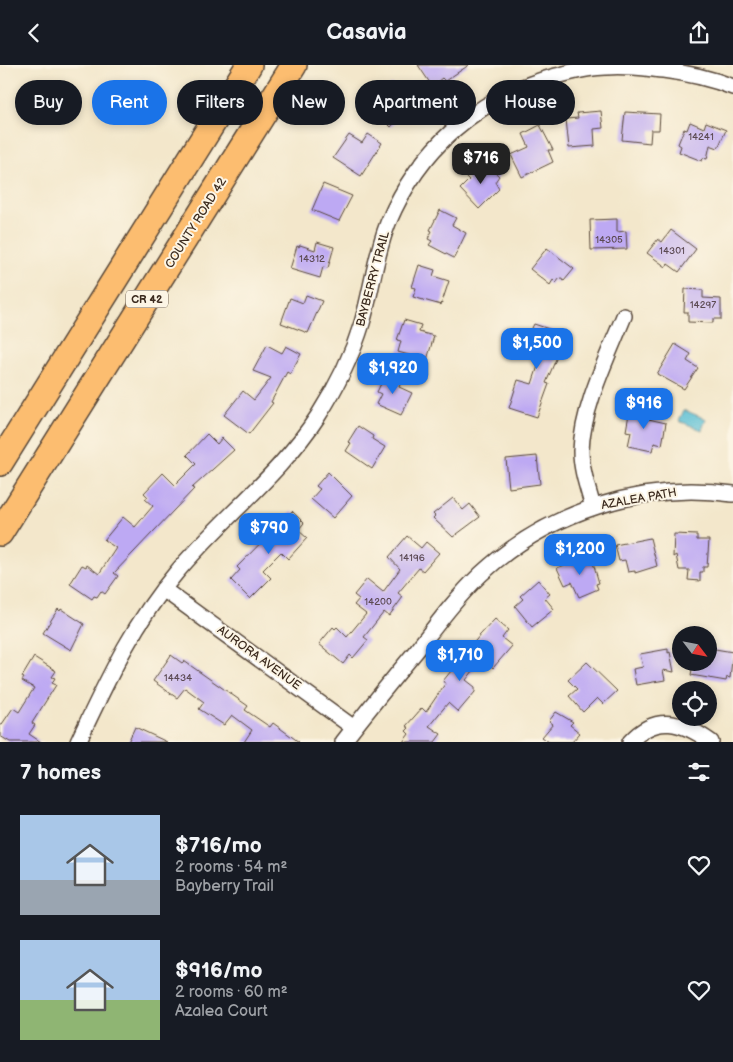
<!DOCTYPE html>
<meta charset="utf-8">
<style>
:root{--surface:#171b24;--page:#242831;--text:#f1f3f6;--muted:#9ea1a6;--accent:#1a73e8}
body{margin:0;font-family:"Balsamiq Sans",sans-serif;background:var(--page);color:var(--text);height:100vh;display:flex;flex-direction:column;font-size:19px;white-space:nowrap}
*{box-sizing:border-box;margin:0}
p{font-size:16px;color:var(--muted)}
.icon{flex:none;width:28px;height:28px;fill:none;stroke:currentColor;stroke-width:2;stroke-linecap:round;stroke-linejoin:round}
.map{position:relative;height:677px;overflow:hidden}
.details{display:flex;flex-direction:column;background:var(--surface);flex:1}
.details>*{flex:none}
.hud{position:absolute;left:15px;top:15px;width:704px;height:45px;display:flex;gap:10px}
.needle{width:32px;rotate:122deg}
.controls{position:absolute;left:672px;top:561px;display:grid;gap:10px}
.controls a{display:grid;place-items:center;width:45px;height:45px;border-radius:50%;background:var(--surface);box-shadow:0 2px 8px #0003;font-size:25px}
.price{position:absolute;translate:-50% -42px;padding:0 11px;border-radius:10px;background:var(--accent);color:#fff;font-size:16px;line-height:32px;filter:drop-shadow(0 1px 2px #0008)}
.price::after{content:'';position:absolute;left:50%;top:30px;width:15px;height:11px;margin-left:-8px;background:inherit;clip-path:polygon(0 0,100% 0,50% 100%)}
.price.active{background:#222;color:#fff}
ul{padding:0;list-style:none}
li{display:flex;align-items:center;gap:15px;height:125px;padding:0 20px}
li span{display:grid;place-items:center;flex:none;width:140px;height:100px;border-radius:0px;color:#555}
li>.icon{margin-inline-start:auto}
span .icon{width:60px;height:60px;fill:#fffc;stroke-width:1}
li b{font-size:21px}
h2{display:flex;justify-content:space-between;align-items:center;height:60px;padding:0 20px;font-size:21px}
.tag{padding:0 18px;border-radius:22px;background:var(--surface);box-shadow:0 2px 8px #0003;font-size:18px;line-height:45px}
.tag.active{background:var(--accent);color:#fff}
header{display:flex;justify-content:space-between;align-items:center;height:65px;padding:0 20px;background:var(--surface);font-size:22px;font-weight:700}
.map>svg:first-child{display:block}
.water{fill:#56bed4;stroke:#487479}
.building{fill:#bda9f3}
.lines{fill:none;stroke-linecap:round;stroke-linejoin:round}
.minor-casing{stroke:#574638;stroke-width:18}
.trunk-casing{stroke:#574638;stroke-width:28}
.minor{stroke:#fff;stroke-width:15}
.trunk{stroke:#fcbd6f;stroke-width:25}
.labels{text-anchor:middle;dominant-baseline:central;stroke-width:4;stroke-linejoin:round;paint-order:stroke}
.number-label{font-size:10px;fill:#5c4a53}
.shield{fill:#fcf5e5;stroke:#75675a;stroke-width:1}
.shield-label{font-size:11px;font-weight:bold;fill:#3b2a1e}
.street-label{font-size:12px;fill:#3b2a1e;stroke:#fcf5e5}
</style>
<header><svg class="icon" aria-label="back" viewBox="0 0 24 24"><path d="M15 5l-7 7 7 7"/></svg>Casavia<svg class="icon" aria-label="share" viewBox="0 0 24 24"><path d="M12 15V3M7 8l5-5 5 5M5 13v7h14v-7"/></svg></header>
<div class="map">
<svg width="733" height="677" viewBox="0 0 733 677">
<rect width="100%" height="100%" fill="#fcf5e5"/>
<filter id="ink" filterUnits="userSpaceOnUse"><feTurbulence type="fractalNoise" baseFrequency=".02" numOctaves="2"/><feDisplacementMap in="SourceGraphic" scale="10" xChannelSelector="R" yChannelSelector="G"/><feConvolveMatrix kernelMatrix="1 2 1 2 8 2 1 2 1" color-interpolation-filters="sRGB"/></filter>
<filter id="wash" filterUnits="userSpaceOnUse"><feTurbulence type="fractalNoise" baseFrequency=".0096" numOctaves="4" result="noise"/><feDisplacementMap in="SourceGraphic" scale="20" xChannelSelector="R" yChannelSelector="G"/><feGaussianBlur stdDeviation="1.12" result="paint"/><feColorMatrix in="noise" values="0 0 0 0 0 0 0 0 0 0 0 0 0 0 0 0 0 1.4 0 .05"/><feComposite in="paint" operator="in"/></filter>
<g filter="url(#wash)">
<rect width="100%" height="100%" fill="#f3e7cb"/>
<path class="water" d="M684,345L706,354L702,365L679,356Z"/>
<g id="blocks">
<path class="building" d="M418,0H469L445,16L442,13L432,21Z
M392,19L403,29L407,25L419,38L402,54L400,52L391,62L370,41Z
M601,46L603,63L594,64L595,81L569,83L566,54L578,53L577,48Z
M625,47L660,49L659,65H651L650,78L622,75Z
M690,57L704,63L706,57L726,65L718,83L710,80L707,94L703,93L702,96L679,87L681,81L678,79L684,64L687,65Z
M540,60L553,85H548L553,97L522,112L511,90L529,82L523,69Z
M368,69L382,78L361,111L333,93L349,70L362,78Z
M482,95L499,111L495,117L499,124L479,144L460,124L469,115L466,112Z
M323,119L352,131L339,156L312,145Z
M440,145L456,153L452,160L466,168L454,193L429,180L432,176L428,174L432,166L430,165Z
M617,154V167L626,166L627,184L591,185L590,155Z
M671,165L696,184L679,207L668,199L666,202L647,188L658,174L662,177Z
M317,177L334,182L328,203L323,202L320,213L290,204L297,181L299,182L300,180L315,185Z
M547,183L574,204L564,216L560,213L556,218L553,215L550,220L530,204Z
M419,200L435,205L433,211L449,216L441,240L413,232L416,223L412,222Z
M685,224L703,225V233L721,234V254H713V258L688,257V247H684Z
M306,230L322,236L308,268L281,258L290,233L303,238Z
M404,255L421,260L419,267L434,271L427,295L398,287L401,276L397,275Z
M534,259L561,268L558,275L563,277L546,318L549,319L537,352L509,343L518,315L532,319L540,295L536,293L538,289L521,285Z
M675,279L691,289L687,296L698,303L684,324L657,309Z
M267,280L282,288L286,281L301,289L290,309L287,307L271,337L273,338L249,369L224,350L243,326L254,335L271,313L253,306Z
M386,308L402,315L399,322L412,328L401,350L376,339L381,329L377,327Z
M630,343L649,347L648,354L666,358L662,380L654,378L652,386L628,381L631,367L626,366Z
M358,361L373,371L372,374L385,382L372,404L346,386L351,378L348,377Z
M207,369L217,379L222,373L234,385L192,423L194,424L114,508L118,511L105,529L101,526L97,532L94,531L92,534L70,519L82,500L86,502L87,500L99,509L116,483L104,475L123,452L135,462L153,441L145,434L148,432L144,428L163,408L175,420L196,399L187,390Z
M537,391L540,419L509,423L506,394Z
M328,407L352,431L333,453L311,434L320,424L316,421Z
M453,433L463,445L470,439L480,452L453,472L433,453L435,451L433,449Z
M292,446L304,458L298,465L307,473L288,494L281,487L263,505L271,513L250,534L231,515L240,505L237,502Z
M674,469L697,470V475H709L707,502H703V507H700V516L688,515L689,505H679L676,490L673,492Z
M407,471L421,483L426,477L439,488L423,506L419,503L398,528L403,532L389,551L384,547L364,572L368,575L353,593L350,590L343,599L319,579L333,562L335,564L337,562L347,572L366,549L354,540L359,534L354,530L367,514L383,527L400,504L389,492Z
M650,473L657,501L635,508V506L628,507L625,495L619,496L615,480Z
M579,494L580,498L592,494L599,518L596,519L598,524L579,532L572,517L565,520L557,503Z
M538,515L550,529L545,533L554,544L532,562L515,541L523,534L520,531Z
M58,544L60,546L61,544L84,559L71,585L43,568Z
M495,554L508,565L502,573L512,581L493,603L489,599L487,602L481,596L466,615L475,622V627L458,647L448,638L429,661L441,669L435,677H403L409,669L406,666L409,663L406,661L422,643L426,647L445,619L443,616L480,570Z
M709,583L733,587L730,613L727,612L726,616L691,610L693,598H709Z
M668,584V588L670,587L674,607L663,605L665,615L636,620L633,604L643,602L640,589Z
M171,590L182,598L184,596L248,641L245,645L270,662L273,658L299,677H244L252,665L232,650L224,660L199,644L204,637L185,623L177,633L153,616Z
M34,592L56,606L52,612L55,613L52,618L56,620L32,658L35,660L29,669L41,677H10L0,671V662L13,643L19,647L34,623L22,616L24,613L22,612Z
M587,597L617,626L603,639L597,633L583,647L569,631L577,624L568,615Z
M556,647L573,657L570,660L580,668L572,677H549L542,672L553,659L549,656Z
M135,662L167,677H128Z"/>
</g>
</g>
<g filter="url(#ink)">
<use href="#blocks" fill-opacity="0" stroke="#574638" stroke-width="1"/>
<g class="lines">
<defs>
<path id="minor" d="M593,442C588,424 581,405 581,386C582,343 608,291 624,251
M163,524L354,663
M78,677C107,616 132,560 176,508C221,454 279,411 318,351C336,323 352,291 362,258C372,225 375,191 388,158C419,84 477,32 556,11C572,7 589,2 606,2C625,0 644,3 663,5C687,8 710,13 733,22
M343,677C367,646 392,615 417,585C437,559 457,532 481,509C547,447 643,416 733,429
M630,677C656,648 683,657 711,677"/>
<path id="trunk" d="M0,398L249,0
M0,468L294,0"/>
</defs>
<use href="#minor" class="minor-casing"/>
<use href="#trunk" class="trunk-casing"/>
<use href="#minor" class="minor"/>
<use href="#trunk" class="trunk"/>
</g>
</g>
<g class="labels">
<g class="number-label">
<text x="701" y="72">14241</text>
<text x="609" y="175">14305</text>
<text x="672" y="186">14301</text>
<text x="312" y="194">14312</text>
<text x="703" y="240">14297</text>
<text x="412" y="493">14196</text>
<text x="378" y="537">14200</text>
<text x="178" y="613">14434</text>
</g>
<rect class="shield" x="126" y="225.5" width="42" height="17" rx="4"/>
<g class="shield-label">
<text x="147" y="234">CR 42</text>
</g>
<g class="street-label">
<text transform="translate(196 158) rotate(-58)">COUNTY ROAD 42</text>
<text transform="translate(373 214) rotate(-75)">BAYBERRY TRAIL</text>
<text transform="translate(639 434) rotate(-10)">AZALEA PATH</text>
<text transform="translate(259 593) rotate(36)">AURORA AVENUE</text>
</g>
</g>
</svg>
<div class="controls">
<a><svg class="needle" viewBox="-14 -14 28 28"><path d="M0-13l5 13h-10z" fill="#e53935"/><path d="M0 13l5-13h-10z" fill="#9ea1a6"/></svg></a>
<a><svg class="icon" aria-label="locate" viewBox="0 0 24 24"><circle cx="12" cy="12" r="6"/><path d="M12 2v4M12 18v4M2 12h4M18 12h4"/></svg></a>
</div>
<b class="price active" style="left:481px;top:120px">$716</b>
<b class="price" style="left:537px;top:305px">$1,500</b>
<b class="price" style="left:393px;top:330px">$1,920</b>
<b class="price" style="left:644px;top:365px">$916</b>
<b class="price" style="left:269px;top:490px">$790</b>
<b class="price" style="left:580px;top:511px">$1,200</b>
<b class="price" style="left:460px;top:617px">$1,710</b>
<div class="hud">
<a class="tag">Buy</a>
<a class="tag active">Rent</a>
<a class="tag">Filters</a>
<a class="tag">New</a>
<a class="tag">Apartment</a>
<a class="tag">House</a>
</div>
</div>
<section class="details">
<h2>7 homes<svg class="icon" aria-label="filters" viewBox="0 0 24 24"><path d="M4 7h16M4 17h16"/><circle cx="9" cy="7" r="2"/><circle cx="15" cy="17" r="2"/></svg></h2>
<ul>
<li><span style="background:linear-gradient(#a9c7e8 65%,#9aa5b1 0)"><svg class="icon" aria-label="home" viewBox="0 0 24 24"><path d="M3 11l9-7 9 7M6 9v11h12V9"/></svg></span><div><b>$716/mo</b><p>2 rooms · 54 m²</p><p>Bayberry Trail</p></div><svg class="icon" aria-label="heart" viewBox="0 0 24 24"><path d="M12 20l-8-8c-3-5 5-10 8-4 3-6 11-1 8 4z"/></svg></li>
<li><span style="background:linear-gradient(#a9c7e8 60%,#8fb573 0)"><svg class="icon" aria-label="home" viewBox="0 0 24 24"><path d="M3 11l9-7 9 7M6 9v11h12V9"/></svg></span><div><b>$916/mo</b><p>2 rooms · 60 m²</p><p>Azalea Court</p></div><svg class="icon" aria-label="heart" viewBox="0 0 24 24"><path d="M12 20l-8-8c-3-5 5-10 8-4 3-6 11-1 8 4z"/></svg></li>
</ul>
</section>
